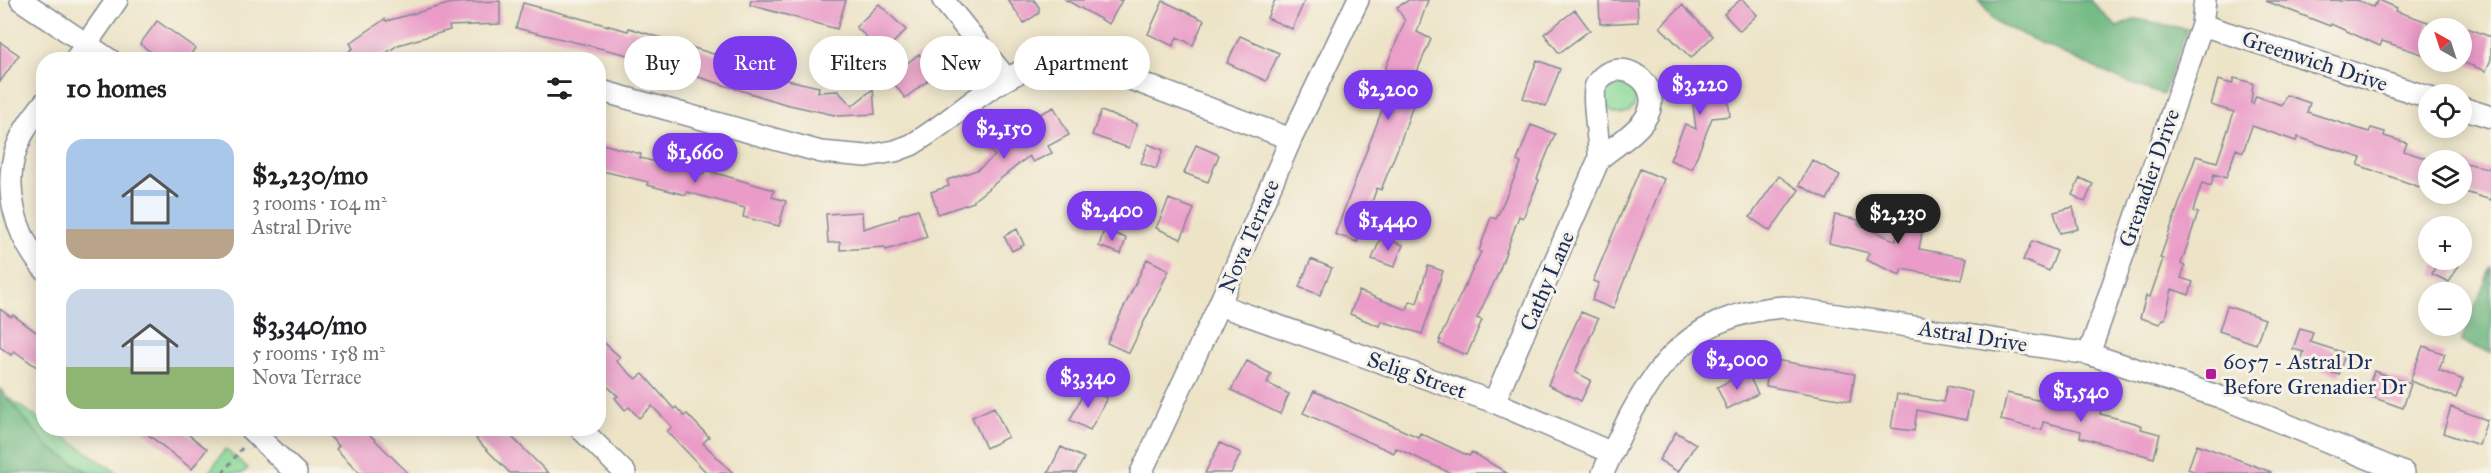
<!DOCTYPE html>
<meta charset="utf-8">
<style>
:root{--surface:#fff;--page:#f6f6f6;--text:#202124;--muted:#757577;--accent:#7c3aed}
body{margin:0;font-family:"IM FELL Great Primer",serif;background:var(--page);color:var(--text);height:100vh;display:flex;flex-direction:column;font-size:22px;white-space:nowrap}
*{box-sizing:border-box;margin:0}
p{font-size:20px;color:var(--muted)}
.icon{flex:none;width:33px;height:33px;fill:none;stroke:currentColor;stroke-width:2;stroke-linecap:round;stroke-linejoin:round}
.map{position:relative;flex:1;overflow:hidden}
.side{position:absolute;left:36px;top:52px;width:570px;height:384px;display:flex;flex-direction:column;background:var(--surface);border-radius:24px;box-shadow:0 3px 15px #0003}
.side>*{flex:none}
.top-card{position:absolute;left:624px;top:36px;width:570px;height:54px;display:flex;gap:12px}
.needle{width:39px;rotate:321deg}
.tools{position:absolute;left:2418px;top:18px;display:grid;gap:12px}
.tools a{display:grid;place-items:center;width:54px;height:54px;border-radius:50%;background:var(--surface);box-shadow:0 3px 15px #0003;font-size:30px}
.price{position:absolute;translate:-50% -51px;padding:0 14px;border-radius:21px;background:var(--accent);color:#fff;font-size:20px;line-height:39px;filter:drop-shadow(0 2px 3px #0008)}
.price::after{content:'';position:absolute;left:50%;top:36px;width:18px;height:14px;margin-left:-9px;background:inherit;clip-path:polygon(0 0,100% 0,50% 100%)}
.price.on{background:#222;color:#fff}
ul{padding:0;list-style:none}
li{display:flex;align-items:center;gap:18px;height:150px;padding:0 30px}
li span{display:grid;place-items:center;flex:none;width:168px;height:120px;border-radius:18px;color:#555}
li>.icon{margin-inline-start:auto}
span .icon{width:72px;height:72px;fill:#fffc;stroke-width:1}
li b{font-size:26px}
h2{display:flex;justify-content:space-between;align-items:center;height:72px;padding:0 30px;font-size:26px}
.pill{padding:0 21px;border-radius:27px;background:var(--surface);box-shadow:0 3px 15px #0003;font-size:21px;line-height:54px}
.pill.on{background:var(--accent);color:#fff}
.map>svg:first-child{display:block}
.green{fill:#89d897;stroke:#52847a;stroke-width:1.5}
.forest{fill:#6eb880;stroke:#44746f;stroke-width:1.5}
.building{fill:#ea9bc8}
.lines{fill:none;stroke-linecap:round;stroke-linejoin:round}
.minor-casing{stroke:#848a92;stroke-width:24}
.path{stroke:#848a92;stroke-width:3;stroke-dasharray:4.5 4.5;stroke-linecap:butt}
.minor{stroke:#fff;stroke-width:21}
.poi-dot{fill:#b5179e;stroke:#f7f3e8;stroke-width:2}
.labels{text-anchor:middle;dominant-baseline:central;stroke-width:6;stroke-linejoin:round;paint-order:stroke}
.street-label{font-size:22px;fill:#1b2f5e;stroke:#f7f3e8}
.poi-label{font-size:22px;fill:#1b2f5e;stroke:#f7f3e8;text-anchor:start}
</style>
<div class="map">
<svg width="2491" height="473" viewBox="0 0 2491 473">
<rect width="100%" height="100%" fill="#f7f3e8"/>
<filter id="ink" filterUnits="userSpaceOnUse"><feTurbulence type="fractalNoise" baseFrequency=".0167" numOctaves="2"/><feDisplacementMap in="SourceGraphic" scale="12" xChannelSelector="R" yChannelSelector="G"/><feConvolveMatrix kernelMatrix="1 2 1 2 8 2 1 2 1" color-interpolation-filters="sRGB"/></filter>
<filter id="wash" filterUnits="userSpaceOnUse"><feTurbulence type="fractalNoise" baseFrequency=".008" numOctaves="4" result="noise"/><feDisplacementMap in="SourceGraphic" scale="24" xChannelSelector="R" yChannelSelector="G"/><feGaussianBlur stdDeviation="1.35" result="paint"/><feColorMatrix in="noise" values="0 0 0 0 0 0 0 0 0 0 0 0 0 0 0 0 0 1.4 0 .05"/><feComposite in="paint" operator="in"/></filter>
<g filter="url(#wash)">
<rect width="100%" height="100%" fill="#ede4c7"/>
<path class="green" d="M1604 98a16 16 0 1 1 32 0a16 16 0 1 1-32 0Z
M0,392L43,422L44,429H53L117,473H0Z
M225,449L248,468L243,473H209Z"/>
<path class="forest" d="M1978,0H2090L2117,27L2136,19L2187,29L2163,95L2126,82L1997,23Z
M2491,267V353L2461,342Z
M0,389L49,447L90,473H0Z"/>
<g id="blocks">
<path class="building" d="M751,0H846L837,29L750,5Z
M1008,0H1034L1039,7V13L1024,23Z
M1066,0H1122L1109,24Z
M1275,0H1305L1292,29L1267,18Z
M1409,0H1428L1417,32L1431,39L1404,102L1413,105L1401,140L1381,190L1377,188L1357,242L1335,234L1396,73L1385,69L1405,21L1397,7Z
M1599,0H1637L1638,22L1600,24Z
M1740,0H1743L1757,15L1740,31L1724,14Z
M2357,0L2373,7L2379,0L2397,8L2396,11L2428,22V56L2382,41L2380,46L2331,24L2330,26L2266,1Z
M500,1V24L449,26L450,30L398,45L376,60H339L353,48L350,43L385,19L386,21L452,3Z
M1163,1L1204,20L1193,45L1177,37L1173,46L1148,34Z
M523,3L628,31L629,28L772,72L770,76L819,87L818,92L838,91L852,106L873,89L875,114L839,116L785,104L624,54L516,28Z
M879,4L906,30L883,53L856,27Z
M1682,5L1713,36L1691,58L1660,27Z
M1575,10L1590,30L1559,53L1544,34Z
M157,21L195,48L187,60H162L140,44Z
M2462,26L2491,37V59L2486,71L2462,62Z
M1240,36L1279,53L1266,81L1227,63Z
M0,42L19,55L0,82Z
M919,54L935,75L905,98L889,77Z
M1537,60L1560,69L1546,106L1523,98Z
M1717,71L1721,98H1728L1730,116L1712,118L1692,169L1670,160L1685,124L1696,129L1689,74Z
M2234,78L2253,83L2251,103L2253,104L2256,96L2282,105L2286,95L2310,103L2307,112L2369,132L2371,128L2385,132L2384,136L2407,143L2404,151L2428,159V190L2358,165L2361,158L2298,137L2296,141L2252,126L2243,152L2236,149L2226,178L2214,174L2211,186L2202,183L2193,211L2198,213L2181,264L2185,266L2181,278L2193,282L2189,295L2172,289L2165,319H2162L2160,324L2140,318L2146,296L2150,297L2163,259L2160,258L2196,156L2217,162L2234,112L2211,105L2218,80L2232,84Z
M1054,107L1069,135L1048,146L1052,153L1033,162L1029,156L974,200V202L938,214L931,192L949,186L947,180L977,170L995,156L989,149L1015,129L1014,127Z
M1101,111L1137,124L1129,148L1092,135Z
M1531,125L1555,134L1537,179L1539,180L1523,218L1519,216L1498,274L1477,318L1482,320L1467,355L1439,344L1441,340H1439L1481,252L1479,251L1491,217L1496,219L1521,163L1517,161Z
M602,144L641,154L640,158L704,174L705,170L774,190L772,197L786,201L779,226L743,217L745,208L687,192L686,195L647,185L648,182L598,170Z
M1148,144L1163,150L1156,169L1141,163Z
M1196,145L1219,155L1208,182L1184,173Z
M1812,160L1840,175L1827,200L1799,185Z
M2462,162L2491,169V200L2462,191Z
M1640,169L1664,179L1613,309L1592,300L1599,283L1593,281Z
M1779,176L1799,190L1770,231L1750,217Z
M2080,178L2093,184L2085,202L2072,195Z
M1169,199L1194,209L1181,239L1156,228Z
M1903,201L1927,205L1919,249L1967,258L1962,280L1902,269L1900,275L1866,260L1869,253L1829,243L1835,215L1859,220L1858,224L1896,241Z
M2073,207L2078,229L2060,233L2054,212Z
M918,209L927,237L886,250L885,247L840,250V242L828,243L826,214L862,212L863,229L899,218V215Z
M1017,229L1024,245L1012,251L1004,236Z
M1104,230L1126,238L1121,254L1099,246Z
M1381,237L1403,245L1394,267L1372,259Z
M2032,241L2057,251L2049,271L2023,260Z
M1147,259L1169,270L1129,353L1107,343Z
M1311,259L1332,268L1320,295L1299,287Z
M2438,260H2447L2458,265L2449,282L2432,274Z
M1428,266L1443,271L1422,334L1381,321L1379,326L1350,314L1359,291L1407,310L1410,301L1417,303Z
M2227,306L2265,319L2256,344L2219,331Z
M0,309L11,317L13,315L44,338V372L14,351L11,355L0,347Z
M1581,312L1598,319L1575,372L1591,380L1581,401L1548,385Z
M2300,328L2313,332L2310,342L2345,353L2339,375L2300,363L2304,352L2293,349Z
M598,337L620,357L616,361L636,379L643,374L674,409L676,407L684,416L687,414L709,437L703,443L733,473H707L667,431L672,427L652,406L639,418L629,407L625,410L615,398L618,396L598,378Z
M2423,346L2445,354L2439,370L2463,380L2456,398L2410,381Z
M1770,359L1855,374L1850,401L1766,386Z
M1247,361L1271,374L1267,383L1289,394L1280,414L1231,390Z
M2374,371L2411,384L2403,408L2366,395Z
M1747,372L1758,394L1727,409L1717,387Z
M1947,386L1972,392L1966,420L1917,410L1914,431L1891,428L1897,394L1943,402Z
M1086,388L1107,398L1090,430L1070,420Z
M1314,391L1418,437L1420,433L1469,456L1472,452L1507,473H1450L1396,448L1394,453L1303,413Z
M2007,393L2063,406L2065,398L2102,407L2100,414L2135,423L2142,426L2141,429L2160,434L2154,458L2080,437L2081,431L2043,422L2042,430L2001,420Z
M994,407L1008,437L986,448L972,417Z
M2451,407L2487,420L2479,445L2443,433Z
M141,429H181L207,449L192,469Z
M322,429H364L408,473H360L336,449L339,446Z
M485,429H504L548,473H510L476,439Z
M1676,432L1696,444L1678,472L1659,460Z
M1220,443L1241,453L1231,473H1205Z
M2197,444L2271,472V473H2198L2188,469Z
M1061,447L1084,458L1076,473H1048Z"/>
</g>
</g>
<g filter="url(#ink)">
<use href="#blocks" fill-opacity="0" stroke="#848a92" stroke-width="1.5"/>
<g class="lines">
<defs>
<path id="minor" d="M21,0L110,60
M943,0L1006,78
M2202,25L2428,97
M75,60L117,0
M598,90L821,152L866,156L895,151L911,145C970,111 1018,46 1093,65L1291,139
M44,103C33,117 23,130 17,147C2,188 16,236 44,269
M2462,108L2491,117
M1219,305L1494,402L1612,453
M2089,354L2202,25L2205,0
M1494,402L1599,159C1613,147 1635,134 1645,119C1669,83 1615,50 1596,85C1591,94 1600,144 1599,159
M250,429L296,473
M581,429L625,473
M1141,473L1219,305L1291,139L1358,0
M1603,473C1643,383 1677,314 1785,307L2089,354L2220,397L2404,473"/>
</defs>
<use href="#minor" class="minor-casing"/>
<path class="path" d="M223,473L242,448"/>
<use href="#minor" class="minor"/>
</g>
</g>
<rect class="poi-dot" x="2205" y="368" width="12" height="12" rx="3"/>
<g class="labels">
<g class="street-label">
<text transform="translate(2315 61) rotate(18)">Greenwich Drive</text>
<text transform="translate(2149 178) rotate(-71)">Grenadier Drive</text>
<text transform="translate(1249 236) rotate(-67)">Nova Terrace</text>
<text transform="translate(1547 281) rotate(-67)">Cathy Lane</text>
<text transform="translate(1973 336) rotate(9)">Astral Drive</text>
<text transform="translate(1417 375) rotate(19)">Selig Street</text>
</g>
<g class="poi-label">
<text x="2223" y="361">6057 - Astral Dr<tspan x="2223" dy="25">Before Grenadier Dr</tspan></text>
</g>
</g>
</svg>
<div class="tools">
<a><svg class="needle" viewBox="-14 -14 28 28"><path d="M0-13l5 13h-10z" fill="#e53935"/><path d="M0 13l5-13h-10z" fill="#757577"/></svg></a>
<a><svg class="icon" aria-label="locate" viewBox="0 0 24 24"><circle cx="12" cy="12" r="6"/><path d="M12 2v4M12 18v4M2 12h4M18 12h4"/></svg></a>
<a><svg class="icon" aria-label="layers" viewBox="0 0 24 24"><path d="M12 4l9 5-9 5-9-5zM3 14l9 5 9-5"/></svg></a>
<a>+</a>
<a>−</a>
</div>
<b class="price" style="left:1700px;top:116px">$3,220</b>
<b class="price" style="left:1388px;top:121px">$2,200</b>
<b class="price" style="left:1004px;top:160px">$2,150</b>
<b class="price" style="left:695px;top:184px">$1,660</b>
<b class="price" style="left:1112px;top:242px">$2,400</b>
<b class="price on" style="left:1898px;top:245px">$2,230</b>
<b class="price" style="left:1388px;top:252px">$1,440</b>
<b class="price" style="left:1737px;top:391px">$2,000</b>
<b class="price" style="left:1088px;top:409px">$3,340</b>
<b class="price" style="left:2081px;top:423px">$1,540</b>
<div class="top-card">
<a class="pill">Buy</a>
<a class="pill on">Rent</a>
<a class="pill">Filters</a>
<a class="pill">New</a>
<a class="pill">Apartment</a>
</div>
<section class="side">
<h2>10 homes<svg class="icon" aria-label="filters" viewBox="0 0 24 24"><path d="M4 7h16M4 17h16"/><circle cx="9" cy="7" r="2"/><circle cx="15" cy="17" r="2"/></svg></h2>
<ul>
<li><span style="background:linear-gradient(#a9c7e8 75%,#b9a48a 0)"><svg class="icon" aria-label="home" viewBox="0 0 24 24"><path d="M3 11l9-7 9 7M6 9v11h12V9"/></svg></span><div><b>$2,230/mo</b><p>3 rooms · 104 m²</p><p>Astral Drive</p></div></li>
<li><span style="background:linear-gradient(#c9d6e8 65%,#8fb573 0)"><svg class="icon" aria-label="home" viewBox="0 0 24 24"><path d="M3 11l9-7 9 7M6 9v11h12V9"/></svg></span><div><b>$3,340/mo</b><p>5 rooms · 158 m²</p><p>Nova Terrace</p></div></li>
</ul>
</section>
</div>
